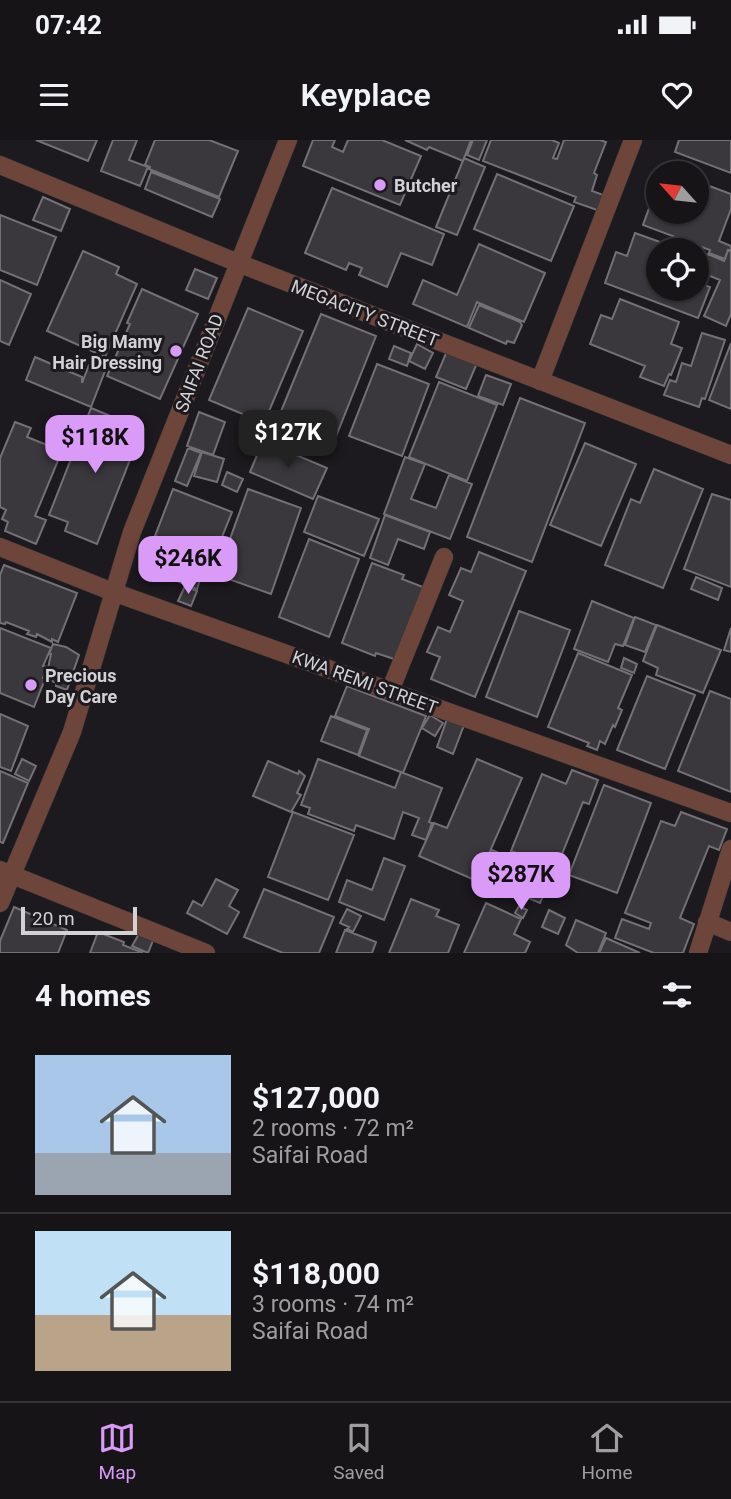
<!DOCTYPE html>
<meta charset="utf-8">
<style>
:root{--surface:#161417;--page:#1f1d20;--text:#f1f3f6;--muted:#9e9ea1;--line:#353336;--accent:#da9af7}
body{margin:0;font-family:Roboto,sans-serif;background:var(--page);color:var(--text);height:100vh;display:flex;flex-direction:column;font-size:26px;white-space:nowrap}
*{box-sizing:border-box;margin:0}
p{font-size:23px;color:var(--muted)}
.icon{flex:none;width:38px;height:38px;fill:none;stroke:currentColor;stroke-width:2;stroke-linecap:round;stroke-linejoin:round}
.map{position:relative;height:813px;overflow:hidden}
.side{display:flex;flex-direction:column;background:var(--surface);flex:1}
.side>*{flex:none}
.needle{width:46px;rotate:297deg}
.fabs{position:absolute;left:646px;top:21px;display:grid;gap:14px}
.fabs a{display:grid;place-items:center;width:63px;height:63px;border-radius:50%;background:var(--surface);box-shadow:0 2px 5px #0004,0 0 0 2px var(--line);font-size:35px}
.scale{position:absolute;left:21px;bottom:18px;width:116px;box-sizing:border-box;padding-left:7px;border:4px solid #d2d1d4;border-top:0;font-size:19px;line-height:24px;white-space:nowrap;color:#d2d1d4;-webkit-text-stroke:5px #1d1a1f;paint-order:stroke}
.price{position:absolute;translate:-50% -60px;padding:0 16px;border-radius:14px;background:var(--accent);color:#111;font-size:23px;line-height:46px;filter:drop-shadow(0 2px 4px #0008)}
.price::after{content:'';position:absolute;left:50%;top:42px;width:21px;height:16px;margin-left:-10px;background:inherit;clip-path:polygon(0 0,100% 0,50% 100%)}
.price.current{background:#222;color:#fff}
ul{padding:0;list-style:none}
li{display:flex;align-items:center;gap:21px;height:175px;padding:0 35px}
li+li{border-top:2px solid var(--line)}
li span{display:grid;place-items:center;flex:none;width:196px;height:140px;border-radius:0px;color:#555}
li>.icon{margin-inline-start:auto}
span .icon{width:84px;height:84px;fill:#fffc;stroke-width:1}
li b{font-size:30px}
h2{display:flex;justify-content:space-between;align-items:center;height:84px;padding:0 35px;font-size:30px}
.status{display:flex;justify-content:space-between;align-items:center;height:49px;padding:0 35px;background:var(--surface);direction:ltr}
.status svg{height:19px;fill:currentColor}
header{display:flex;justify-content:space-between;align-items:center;height:91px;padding:0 35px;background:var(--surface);font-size:32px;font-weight:600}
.tab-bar{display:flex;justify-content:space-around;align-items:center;height:98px;border-top:2px solid var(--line);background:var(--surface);font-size:19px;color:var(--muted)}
.tab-bar a{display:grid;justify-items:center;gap:4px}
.tab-bar .current{color:var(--accent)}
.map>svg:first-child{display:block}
.building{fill:#3a373d;stroke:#737076;stroke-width:2}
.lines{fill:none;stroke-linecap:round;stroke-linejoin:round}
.minor-casing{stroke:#363438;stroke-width:19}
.minor{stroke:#6e453b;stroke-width:18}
.poi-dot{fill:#da9af7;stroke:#1d1a1f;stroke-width:2.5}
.labels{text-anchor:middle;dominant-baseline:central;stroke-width:6;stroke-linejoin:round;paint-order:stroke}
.poi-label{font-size:18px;font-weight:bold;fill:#d2d1d4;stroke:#1d1a1f;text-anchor:start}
.street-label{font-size:18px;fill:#d2d1d4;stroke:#1d1a1f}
</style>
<div class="status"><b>07:42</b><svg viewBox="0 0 49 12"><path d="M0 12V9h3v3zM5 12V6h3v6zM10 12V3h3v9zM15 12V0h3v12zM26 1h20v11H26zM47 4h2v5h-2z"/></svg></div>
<header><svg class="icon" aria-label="menu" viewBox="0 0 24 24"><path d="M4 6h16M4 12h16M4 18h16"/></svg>Keyplace<svg class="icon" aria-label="heart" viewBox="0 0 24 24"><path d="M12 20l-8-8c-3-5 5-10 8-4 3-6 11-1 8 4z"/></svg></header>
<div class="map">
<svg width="731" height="813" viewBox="0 0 731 813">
<rect width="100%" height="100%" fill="#1d1a1f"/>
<path class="building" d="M36,0H97L88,21Z
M113,0H137L129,20L148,27L140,46L101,31Z
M155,0H209L238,11L219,57L149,29L150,27L145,25Z
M313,0H335L332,7L343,12L348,0H382L421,16L400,65L303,26Z
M405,0H471L463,21L429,7L427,10Z
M473,0H487L479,20L467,15Z
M491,0H552L559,3L553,18L557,19L564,0H600L606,2L594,33L597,35L592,51L606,56L600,71L574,62L576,57L483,21Z
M679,0H731V33L675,12Z
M464,18L485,27L457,95L436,87Z
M151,32L220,59L212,77L145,49Z
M497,34L574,66L551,121L474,89Z
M696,41L731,54V69L719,101L731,106V110H728L725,119L709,113L710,110L643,85L652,60L658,62V72H696Z
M332,48L444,94L432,125L401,113L387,147L359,135L362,128L349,123L346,130L305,113Z
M43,57L70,69L61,91L33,80Z
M0,75L56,97L37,145L0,130Z
M635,93L682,110H658V149H696V142L710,147L698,178L605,143L616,112L627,116Z
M479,104L545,133L524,182L477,162L467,187L413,164L423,140L457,155Z
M728,110L731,112V174L726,186L704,176L720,140L700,132L708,114L724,121Z
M83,111L119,127L116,134L137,144L105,217L47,191Z
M195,129L217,138L208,159L186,150Z
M0,140L31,154L9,205L0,201Z
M142,149L198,174L160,259L107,236L130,184L127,183Z
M620,159L679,182L671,204L682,208L671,235L669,234L664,246L640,237L645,226L590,204L601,175L612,179Z
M479,165L520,182L522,185L514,203L507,201L506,204L469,188Z
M248,168L303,191L264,283L209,260Z
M321,174L376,196L333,304L277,281Z
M702,193L725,200L705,259L702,258L699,267L664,255L670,240L676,242L682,223L691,226Z
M731,203V269L709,260Z
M417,204L433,213L425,229L409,221Z
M394,206L411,213L407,226L389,219Z
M447,211L477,223L466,249L436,237Z
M35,217L82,237V243L89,225L105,231L91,267L26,240Z
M377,224L429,244L402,316L349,296Z
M486,235L511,244L503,265L478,256Z
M439,242L497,265L467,341L409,317Z
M520,258L585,283L532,422L467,397Z
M91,268L142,289L97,404L65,391L68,382L49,375Z
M199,272L225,282L213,315L187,306Z
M253,281L269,287L263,302L247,295Z
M15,282L31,288L27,297L62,311L35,376L46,380L36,404L5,391L8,382L2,379L6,370L0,367V318Z
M263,301L327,328L313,359L250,332Z
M585,303L636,324L601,406L550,385Z
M188,308L201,313L187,346L175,341Z
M202,312L224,319L217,342L194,336Z
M405,317L425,324L411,359L436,368L449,335L472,344L450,399L384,374Z
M654,329L703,349L663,448L605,425L631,359L640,363Z
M227,332L243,339L237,352L222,345Z
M173,349L232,372L205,439L201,437L197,449L148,430L161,398L155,396Z
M248,349L301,368L271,454L217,435Z
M712,354L731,360V447L684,429Z
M318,356L379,379L364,416L304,392Z
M385,375L430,392L424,409L398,399L388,425L370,418Z
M309,399L359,419L329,497L279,477Z
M479,412L526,431L475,557L431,539L440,517L427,512L438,487L450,492L463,461L449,455L461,428L471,432Z
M372,423L404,435L402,439L423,447L397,520L376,513L375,516L342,503Z
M4,425L77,453L58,502L52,499V502L37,494L36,497L27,494L29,491L6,482L5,484L0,483V435Z
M696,437L722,448L718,460L691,449Z
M185,446L197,451L191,466L178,461Z
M592,461L634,478L623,506L615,504L608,522L574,509Z
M519,471L570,490L537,577L486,557Z
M635,477L656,485L645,512L625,505Z
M657,485L721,510L703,553L656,535L658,528L643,521Z
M0,488L51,508L43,526L47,527L43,538L45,539L34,567L0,553Z
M731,488V512L724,510Z
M53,504L66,507L79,515L67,550L56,546V543L46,538L51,514H49Z
M578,513L632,535L618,568L622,570L615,587L613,585L605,604L600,601L597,610L587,606L589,603L548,587Z
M624,518L637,524L634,533L621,528Z
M647,536L695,555L665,629L617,610Z
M347,546L426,576L403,633L359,616L369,589L335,576Z
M710,551L731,559V652L678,631Z
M0,574L28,586L11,631L0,627Z
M430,575L443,583L435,596L422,588Z
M331,576L367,590L358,615L321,601Z
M447,579L464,585L453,614L437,607Z
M22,619L36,626L29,641L15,634Z
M318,619L395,648L401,632L442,648L429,682L432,683L426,700L412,695L419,678L403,672L394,699L356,685L354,691L308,674L310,668L301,665Z
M477,619L522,638L477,741L419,716L434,683L447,688Z
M268,621L298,634L299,631L305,636L297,653L301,655L291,672L253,656Z
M572,630L598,640L589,664L583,662L556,729L511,711L542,634L566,644Z
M0,631L28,643L3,703L0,702Z
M604,645L651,663L617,753L569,735Z
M293,672L354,695L328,760L268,737Z
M681,672L727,689L719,710L709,706L680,778L694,784L683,813H654L615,798L622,779L649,789L651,783L625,773L661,681L675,686Z
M492,710L552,736L540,763L480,738Z
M384,718L405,726L384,780L339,762L347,740L372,750Z
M216,739L238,750L229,766L239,772L227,794L187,773L193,761L202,766Z
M264,749L334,777L319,813H283L244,797Z
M411,759L439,770L436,776L459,785L448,813H389Z
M486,763L521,779L514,794L530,802L525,813H464Z
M519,766L527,770L523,778L515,773Z
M14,767L67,790L58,813H0V801Z
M347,769L361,776L353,792L347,789L349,787L340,783Z
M549,770L565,778L558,794L542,787Z
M576,780L606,793L598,813H578L566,805Z
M345,790L376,802L372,813H336Z
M98,792L124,802L123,805L143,813H90Z
M140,792L154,798L148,813L132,806Z
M606,798L640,813H599Z"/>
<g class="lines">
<defs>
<path id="minor" d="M0,25L238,123L731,315
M540,241L633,0
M0,407L113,452L731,673
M390,551L444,417
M0,730L206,813
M0,763L72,592L132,392L288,0
M707,782L731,792
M698,813L731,709"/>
</defs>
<use href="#minor" class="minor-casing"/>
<use href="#minor" class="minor"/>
</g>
<g class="poi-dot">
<circle cx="380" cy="45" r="7"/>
<circle cx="176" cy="211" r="7"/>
<circle cx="31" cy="545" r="7"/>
</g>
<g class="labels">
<g class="poi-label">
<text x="394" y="45">Butcher</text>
<text x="162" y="201" text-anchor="end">Big Mamy<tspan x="162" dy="21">Hair Dressing</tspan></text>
<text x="45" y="535">Precious<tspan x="45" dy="21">Day Care</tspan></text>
</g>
<g class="street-label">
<text transform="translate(365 173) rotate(21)">MEGACITY STREET</text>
<text transform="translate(199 223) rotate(-69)">SAIFAI ROAD</text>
<text transform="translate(365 542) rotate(20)">KWA REMI STREET</text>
</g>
</g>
</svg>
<div class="fabs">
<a><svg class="needle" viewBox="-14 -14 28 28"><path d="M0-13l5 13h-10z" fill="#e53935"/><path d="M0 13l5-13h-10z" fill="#9e9ea1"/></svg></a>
<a><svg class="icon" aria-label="locate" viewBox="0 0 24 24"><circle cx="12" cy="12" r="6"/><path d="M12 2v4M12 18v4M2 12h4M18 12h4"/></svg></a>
</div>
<div class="scale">20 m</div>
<b class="price current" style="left:288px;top:330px">$127K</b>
<b class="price" style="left:95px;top:335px">$118K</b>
<b class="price" style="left:188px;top:456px">$246K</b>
<b class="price" style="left:521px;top:772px">$287K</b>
</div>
<section class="side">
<h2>4 homes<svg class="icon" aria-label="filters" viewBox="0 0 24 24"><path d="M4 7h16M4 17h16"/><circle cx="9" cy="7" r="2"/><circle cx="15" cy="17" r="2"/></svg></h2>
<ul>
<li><span style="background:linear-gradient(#a9c7e8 70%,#9aa5b1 0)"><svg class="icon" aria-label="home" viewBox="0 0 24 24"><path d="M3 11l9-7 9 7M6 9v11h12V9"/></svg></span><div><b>$127,000</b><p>2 rooms · 72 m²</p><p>Saifai Road</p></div></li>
<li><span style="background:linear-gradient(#bfe0f5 60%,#b9a48a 0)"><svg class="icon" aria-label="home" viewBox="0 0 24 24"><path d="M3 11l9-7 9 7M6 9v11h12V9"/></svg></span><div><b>$118,000</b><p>3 rooms · 74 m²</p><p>Saifai Road</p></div></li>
</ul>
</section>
<nav class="tab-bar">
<a class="current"><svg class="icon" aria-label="map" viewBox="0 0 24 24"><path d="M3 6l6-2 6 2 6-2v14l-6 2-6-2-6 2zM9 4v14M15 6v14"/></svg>Map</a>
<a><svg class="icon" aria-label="saved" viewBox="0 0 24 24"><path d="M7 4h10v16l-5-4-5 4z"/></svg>Saved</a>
<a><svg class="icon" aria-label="home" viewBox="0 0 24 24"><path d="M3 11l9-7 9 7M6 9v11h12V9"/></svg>Home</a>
</nav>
